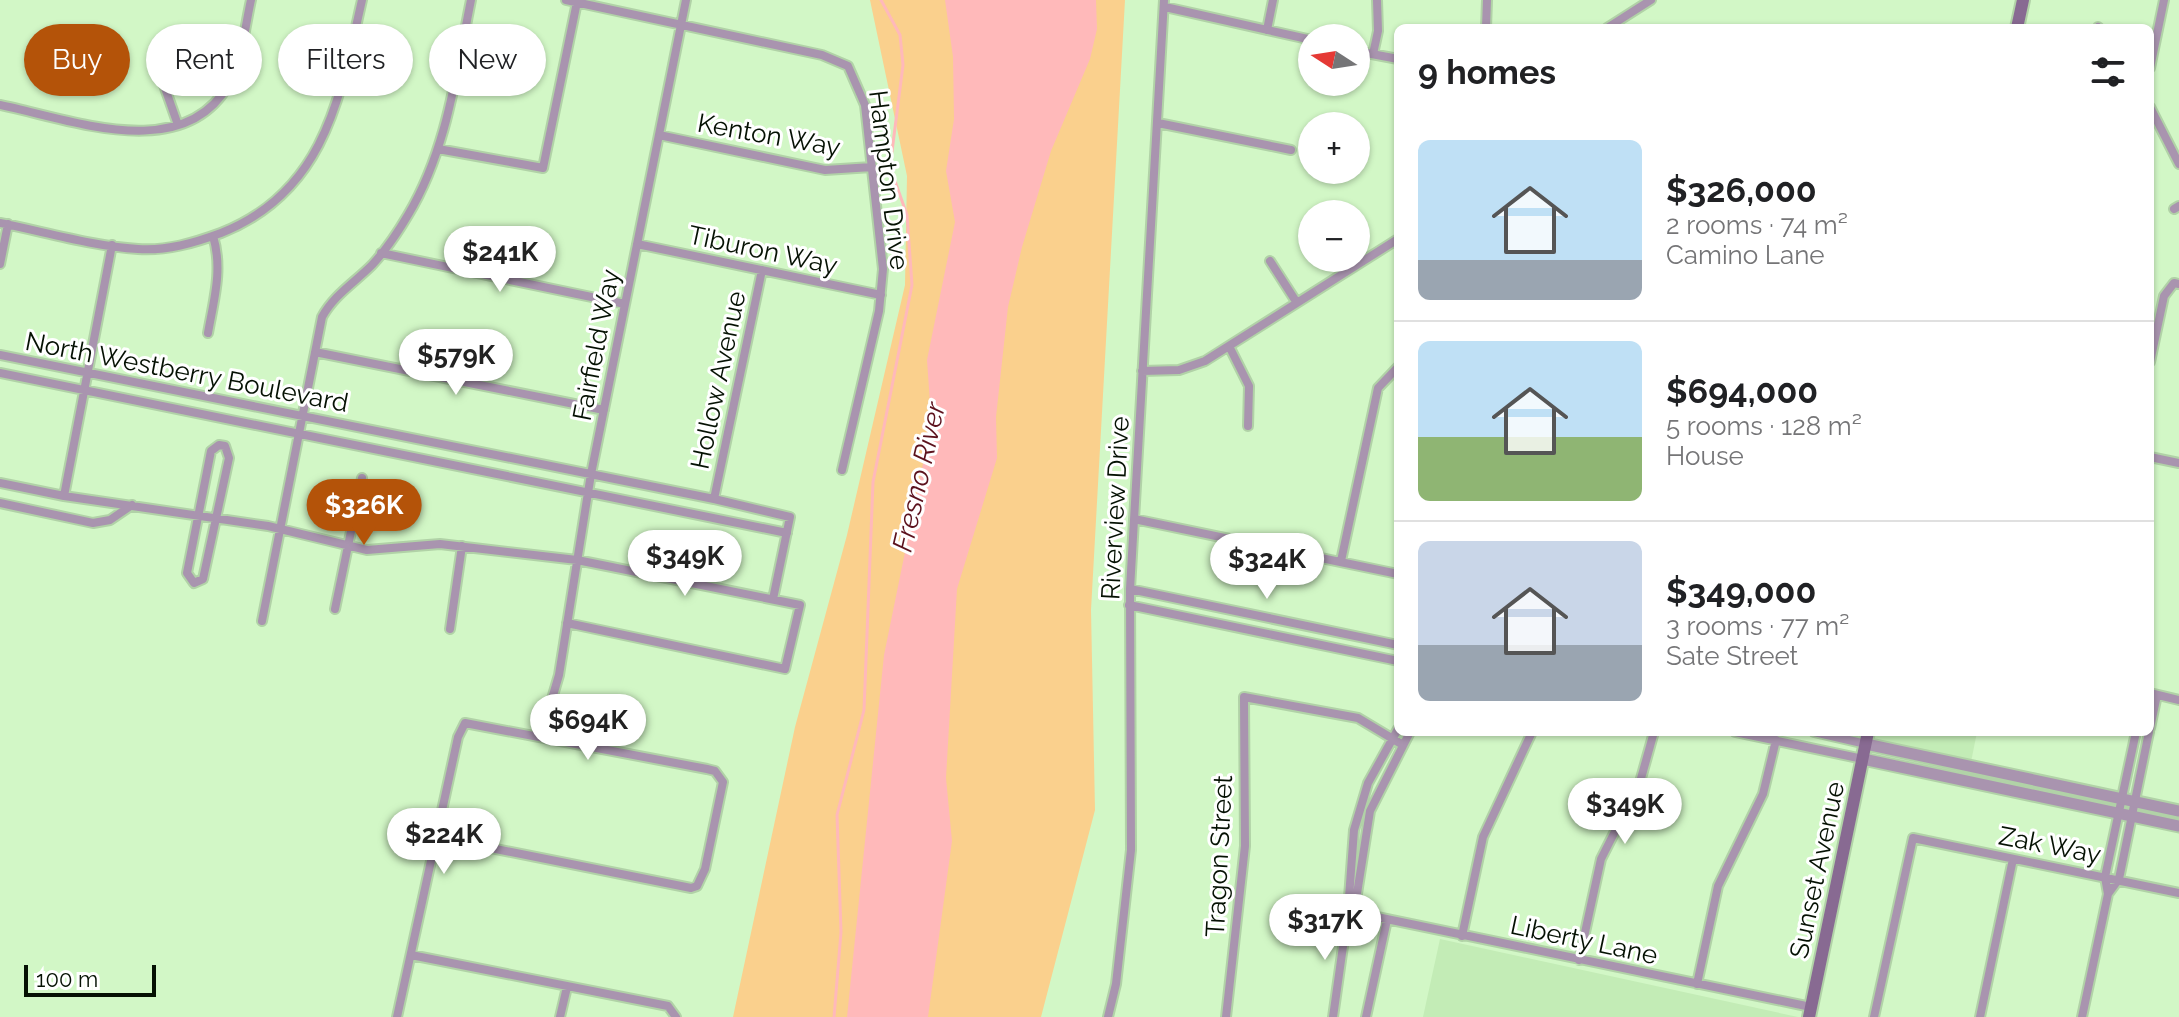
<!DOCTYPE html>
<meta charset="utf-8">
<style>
:root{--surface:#fff;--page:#f6f6f6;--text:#202124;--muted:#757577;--line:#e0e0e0;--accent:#b45309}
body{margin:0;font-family:Raleway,sans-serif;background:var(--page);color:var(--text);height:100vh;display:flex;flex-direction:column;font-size:30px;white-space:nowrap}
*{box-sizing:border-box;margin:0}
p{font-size:26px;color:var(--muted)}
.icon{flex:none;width:44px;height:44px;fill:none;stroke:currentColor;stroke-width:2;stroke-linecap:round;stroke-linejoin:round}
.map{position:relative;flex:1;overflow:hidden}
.side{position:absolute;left:1394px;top:24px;width:760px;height:712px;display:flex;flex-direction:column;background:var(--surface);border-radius:12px;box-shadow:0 2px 6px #0004}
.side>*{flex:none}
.banner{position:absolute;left:24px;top:24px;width:760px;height:72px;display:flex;gap:16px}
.needle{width:52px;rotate:282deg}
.fabs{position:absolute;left:1298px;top:24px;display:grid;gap:16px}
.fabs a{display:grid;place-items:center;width:72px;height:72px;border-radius:50%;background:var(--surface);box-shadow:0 2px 6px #0004;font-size:40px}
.scale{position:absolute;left:24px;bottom:20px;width:132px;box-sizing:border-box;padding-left:8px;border:4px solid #051103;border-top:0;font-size:22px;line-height:28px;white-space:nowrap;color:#051103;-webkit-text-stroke:6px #fff;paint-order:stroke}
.price{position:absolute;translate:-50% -68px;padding:0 18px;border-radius:28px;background:#fff;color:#222;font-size:26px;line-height:52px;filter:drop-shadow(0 2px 4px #0008)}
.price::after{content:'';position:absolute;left:50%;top:48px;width:24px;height:18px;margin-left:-12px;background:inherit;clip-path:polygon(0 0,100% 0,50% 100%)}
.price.on{background:var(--accent);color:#fff}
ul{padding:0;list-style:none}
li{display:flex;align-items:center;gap:24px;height:200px;padding:0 24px}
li+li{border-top:2px solid var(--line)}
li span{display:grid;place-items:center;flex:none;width:224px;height:160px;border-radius:12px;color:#555}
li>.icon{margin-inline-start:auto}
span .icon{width:96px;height:96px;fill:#fffc;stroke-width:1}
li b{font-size:34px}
h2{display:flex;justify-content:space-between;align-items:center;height:96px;padding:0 24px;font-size:34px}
.chip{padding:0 28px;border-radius:36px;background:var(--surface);box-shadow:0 2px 6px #0004;font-size:28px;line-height:72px}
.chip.on{background:var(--accent);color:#fff}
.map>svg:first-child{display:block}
.built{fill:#c3ecb6}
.green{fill:#fad08d}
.water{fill:#ffb9ba}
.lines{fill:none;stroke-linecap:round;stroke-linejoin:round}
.stream{stroke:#ffb9ba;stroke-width:3}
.minor-casing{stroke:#b1d2a7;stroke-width:12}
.tertiary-casing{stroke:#b1d2a7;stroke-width:15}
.secondary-casing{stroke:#b1d2a7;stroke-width:16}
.minor{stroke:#a994af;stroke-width:8}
.tertiary{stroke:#a994af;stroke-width:11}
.secondary{stroke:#886a92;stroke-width:12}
.labels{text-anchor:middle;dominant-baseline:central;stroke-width:6;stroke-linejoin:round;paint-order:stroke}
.street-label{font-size:26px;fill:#051103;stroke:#fff}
.water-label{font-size:28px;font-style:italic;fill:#5c121d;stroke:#fff}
</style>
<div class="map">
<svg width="2179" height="1017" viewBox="0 0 2179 1017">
<rect width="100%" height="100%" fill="#d2f7c6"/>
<path class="built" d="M1875,732H1977L1971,762L1873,740Z
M1440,939L1798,1017H1423Z"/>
<path class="green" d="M870,0H1125L1091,610L1095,810L1041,1017H733L795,727L847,535L905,285L907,176Z"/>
<path class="water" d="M945,0H1096L1097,29L1090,59L1051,151L1022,247L1008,307L996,417L997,458L957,589L946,778L952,841L928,1017H847L884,655L924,459L930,403L927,360L955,222L946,171L954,119L953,57Z"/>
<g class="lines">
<path class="stream" d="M834,1017L841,932L837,815L864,710L873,482L912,285L907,215L890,167L903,65L900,35L881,0"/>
<defs>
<path id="minor" d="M566,0L822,55L848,66L865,105L883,269L879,311L842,470
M1165,7L1312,40
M2098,27L2099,28
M1486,28L1487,0
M1607,28L1651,0
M1267,30L1273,0
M1356,51L1398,59
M1373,54L1378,31L1377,0
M2150,68L2164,0
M159,71L178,125
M0,105C70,119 183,165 229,84C242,59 245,27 251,0
M2150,107L2179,164
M1158,123L1291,150
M659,135L825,170L872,167
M438,149L543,168L577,2
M2174,209L2179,206
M0,223C45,232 92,246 138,249C167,251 194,243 221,233C325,192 340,97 362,0
M637,244L881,295
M381,253L625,304
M1270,261L1297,303
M0,264L8,224
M208,333C214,299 223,269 213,236
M1229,346L1249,386L1248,426
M315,352L604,410
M0,355L714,499L790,517L773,599
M2150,362L2164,296L2174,283L2179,284
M1142,371L1179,370L1205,361L1398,239
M0,373L787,533
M219,445L225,446L229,458L203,579L194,583L187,573L211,451Z
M2150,457L2179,463
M0,483L64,496L268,526L367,550L440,544L577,560L800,605L785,669L567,623
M64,496L112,245
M714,499L762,270
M0,503L93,523L110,520L132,505
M1134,519L1398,574
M1341,561L1378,388L1398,367
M1130,589L1398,645
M1129,605L1398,661
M335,609L362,478
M262,621L322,317C334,295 354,283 372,265C385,251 398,232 408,215C447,150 456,74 471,0
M450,629L462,546
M2150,693L2179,700
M2150,728L2157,695
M1735,732L1863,759
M1814,732L1866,744
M541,736L559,675L591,474L686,0
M2108,894L2119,879L2149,732
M1349,910L1356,900L1370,811L1410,732
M1348,911L1811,1007
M1462,936L1483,837L1532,732
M411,955L668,1006L676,1017
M1579,960L1601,859L1640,782L1654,732
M1697,984L1718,886L1763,794L1776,740
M397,1017L458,737L465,723L707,769L715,771L723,782L705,869L697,886L691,888L436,837
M560,1017L567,987
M1108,1017L1116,984L1131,850L1130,589L1164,0
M1226,1017L1245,846L1244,697L1358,718L1403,745
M1333,1017L1348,911L1354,830L1368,783L1398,729
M1366,1017L1387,920
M1874,1017L1913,838L2179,893
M1980,1017L2013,859
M2082,1017L2108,894L2105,877L2136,732"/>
<path id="tertiary" d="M1866,744L2179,811
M1863,759L2179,826"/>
<path id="secondary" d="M2017,28L2023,0
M1809,1017L1868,732"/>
</defs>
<use href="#minor" class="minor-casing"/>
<use href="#tertiary" class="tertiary-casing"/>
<use href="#secondary" class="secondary-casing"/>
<use href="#minor" class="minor"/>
<use href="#tertiary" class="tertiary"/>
<use href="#secondary" class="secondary"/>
</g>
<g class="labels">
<g class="street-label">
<text transform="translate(769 135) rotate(10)">Kenton Way</text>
<text transform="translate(889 180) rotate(83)">Hampton Drive</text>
<text transform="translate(763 250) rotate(12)">Tiburon Way</text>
<text transform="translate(596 345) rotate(-79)">Fairfield Way</text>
<text transform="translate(187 372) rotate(11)">North Westberry Boulevard</text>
<text transform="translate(718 380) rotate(-78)">Hollow Avenue</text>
<text transform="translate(1115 508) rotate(-87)">Riverview Drive</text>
<text transform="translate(2050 845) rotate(11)">Zak Way</text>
<text transform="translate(1219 856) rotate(-87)">Tragon Street</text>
<text transform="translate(1817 870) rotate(-78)">Sunset Avenue</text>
<text transform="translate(1584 940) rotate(12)">Liberty Lane</text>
</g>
<g class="water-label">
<text transform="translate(919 477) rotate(-77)">Fresno River</text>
</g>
</g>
</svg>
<div class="fabs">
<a><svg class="needle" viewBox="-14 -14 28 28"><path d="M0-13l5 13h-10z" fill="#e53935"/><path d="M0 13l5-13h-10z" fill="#757577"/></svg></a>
<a>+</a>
<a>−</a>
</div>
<div class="scale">100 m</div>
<b class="price" style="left:500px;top:294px">$241K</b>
<b class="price" style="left:456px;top:397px">$579K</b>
<b class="price on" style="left:364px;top:547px">$326K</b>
<b class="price" style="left:685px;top:598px">$349K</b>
<b class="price" style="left:1267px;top:601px">$324K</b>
<b class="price" style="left:588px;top:762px">$694K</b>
<b class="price" style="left:1625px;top:846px">$349K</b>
<b class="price" style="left:444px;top:876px">$224K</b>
<b class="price" style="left:1325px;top:962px">$317K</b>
<div class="banner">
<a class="chip on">Buy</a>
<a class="chip">Rent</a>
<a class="chip">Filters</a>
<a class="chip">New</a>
</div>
<section class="side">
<h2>9 homes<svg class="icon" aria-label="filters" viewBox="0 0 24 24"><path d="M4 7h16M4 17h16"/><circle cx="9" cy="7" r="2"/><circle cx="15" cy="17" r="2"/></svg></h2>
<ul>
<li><span style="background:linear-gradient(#bfe0f5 75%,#9aa5b1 0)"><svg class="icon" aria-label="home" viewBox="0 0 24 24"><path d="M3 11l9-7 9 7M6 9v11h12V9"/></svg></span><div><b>$326,000</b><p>2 rooms · 74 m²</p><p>Camino Lane</p></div></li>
<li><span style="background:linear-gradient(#bfe0f5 60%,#8fb573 0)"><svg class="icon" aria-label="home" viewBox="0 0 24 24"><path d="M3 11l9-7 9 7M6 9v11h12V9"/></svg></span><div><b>$694,000</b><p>5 rooms · 128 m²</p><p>House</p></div></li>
<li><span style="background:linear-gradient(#c9d6e8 65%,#9aa5b1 0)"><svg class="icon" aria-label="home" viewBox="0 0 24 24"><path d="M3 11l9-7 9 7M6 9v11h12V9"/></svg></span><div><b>$349,000</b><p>3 rooms · 77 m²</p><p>Sate Street</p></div></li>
</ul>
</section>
</div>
